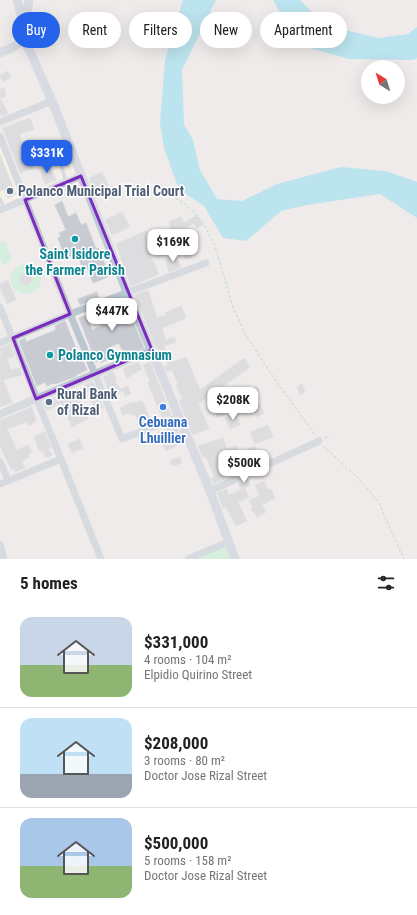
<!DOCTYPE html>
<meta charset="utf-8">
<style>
:root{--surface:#fff;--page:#f6f6f6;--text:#222;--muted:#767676;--line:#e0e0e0;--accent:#2563eb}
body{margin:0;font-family:"Roboto Condensed",sans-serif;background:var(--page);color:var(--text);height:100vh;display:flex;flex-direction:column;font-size:15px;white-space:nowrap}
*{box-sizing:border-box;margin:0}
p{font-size:13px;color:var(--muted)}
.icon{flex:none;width:22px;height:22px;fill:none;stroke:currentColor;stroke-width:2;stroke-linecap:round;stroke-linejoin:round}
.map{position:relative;height:559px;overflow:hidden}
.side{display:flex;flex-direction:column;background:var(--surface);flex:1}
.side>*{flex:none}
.hud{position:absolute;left:12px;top:12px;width:393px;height:36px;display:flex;gap:8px}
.needle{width:26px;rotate:322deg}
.buttons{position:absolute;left:361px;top:60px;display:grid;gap:8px}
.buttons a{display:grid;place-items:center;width:44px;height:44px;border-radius:50%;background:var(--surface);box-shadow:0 4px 16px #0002;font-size:20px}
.price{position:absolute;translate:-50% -34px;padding:0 9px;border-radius:8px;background:#fff;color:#222;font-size:13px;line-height:26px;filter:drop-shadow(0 1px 2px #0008)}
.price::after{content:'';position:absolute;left:50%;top:24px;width:12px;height:9px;margin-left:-6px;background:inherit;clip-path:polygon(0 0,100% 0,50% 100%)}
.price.on{background:var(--accent);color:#fff}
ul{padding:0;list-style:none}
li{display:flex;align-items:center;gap:12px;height:100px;padding:0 20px}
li+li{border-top:1px solid var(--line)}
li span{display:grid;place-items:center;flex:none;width:112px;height:80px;border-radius:12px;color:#555}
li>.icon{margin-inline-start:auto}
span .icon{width:48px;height:48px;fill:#fffc;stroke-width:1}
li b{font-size:17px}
h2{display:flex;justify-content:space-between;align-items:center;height:48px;padding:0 20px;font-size:17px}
.pill{padding:0 14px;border-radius:18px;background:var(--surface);box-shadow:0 4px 16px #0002;font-size:14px;line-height:36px}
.pill.on{background:var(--accent);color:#fff}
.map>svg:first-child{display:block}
.commercial{fill:#fdf5e2}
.green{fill:#b5f1cc}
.water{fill:#7fdbf2}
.building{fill:#c8cbd1;stroke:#cfd2d8}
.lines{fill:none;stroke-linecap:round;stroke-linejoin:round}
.path{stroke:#6bd19e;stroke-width:1;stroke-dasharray:3 2;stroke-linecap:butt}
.service{stroke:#bbc7d0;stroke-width:3.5}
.minor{stroke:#bbc7d0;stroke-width:7}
.tertiary{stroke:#bbc7d0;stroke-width:8}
.secondary{stroke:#bccad7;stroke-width:9}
.marked{fill:none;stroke:#7b2cbf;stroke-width:3;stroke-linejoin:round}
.service-dot{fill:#5c6f8a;stroke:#fff;stroke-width:1.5}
.culture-dot{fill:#0f9aa8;stroke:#fff;stroke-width:1.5}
.shop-dot{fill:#3f7fe0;stroke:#fff;stroke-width:1.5}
.labels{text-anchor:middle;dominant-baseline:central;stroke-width:3;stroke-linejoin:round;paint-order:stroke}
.service-label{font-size:14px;font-weight:bold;fill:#4e5e75;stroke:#fff;text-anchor:start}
.culture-label{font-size:14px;font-weight:bold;fill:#0d838f;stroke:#fff}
.shop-label{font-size:14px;font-weight:bold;fill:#366cbe;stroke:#fff}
</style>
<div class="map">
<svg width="417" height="559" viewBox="0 0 417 559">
<rect width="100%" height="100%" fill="#efebeb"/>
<path class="commercial" d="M0,143L21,198L0,207Z
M70,156L76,173L58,180L51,163Z"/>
<path class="green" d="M5,241L12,260L3,265L0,258V243Z
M11 279a15 15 0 1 1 30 0a15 15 0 1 1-30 0Z
M225,546L230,559H196Z"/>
<path class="water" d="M183,0H216L182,70L184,124L193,140L200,170L217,199L242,201L277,184L341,167L386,171L417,182V218L380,194L307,205L281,211L246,241L223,238L204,206L183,192L177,184L164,148L160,123L165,60Z
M273,0H300L324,25L379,38L408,34L417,27V58L413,60L349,59L278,39L282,16Z"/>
<path class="building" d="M8,71L11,77L3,82L0,75Z
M4,88L6,96L0,98L8,113L2,116L0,113V89Z
M30,118L34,129L20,134L23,147L40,141L44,154L30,159L33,168L20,173L3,128Z
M0,155L16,194L8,198L4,189L0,191Z
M49,164L56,180L45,184L39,168Z
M102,172L109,187L95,193L89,178Z
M62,201L68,217L76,213L81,225L86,223L96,249L98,248L110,276L93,283L86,265L82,266L77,254L70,256L67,250L63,252L58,238L61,236L59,233L66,230L55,205Z
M122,212L130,227L112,235L105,220Z
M197,215L203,225L197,228L194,223L187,227L191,236L195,234L197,240L190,243L192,257L185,259L172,228L171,229L169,222L181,217L184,223Z
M146,231L150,239L164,232L169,242L148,251L159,274L131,286L116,244Z
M175,255L181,267L169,272L165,259Z
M20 279a6 6 0 1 1 12 0a6 6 0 1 1-12 0Z
M8,280L16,300L7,304L0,287V284Z
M148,290L157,318L166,315L165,313L181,306L186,318L162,328L166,340L174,337L176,342L164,346L173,362L186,357L200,390L244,358L250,367L198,404L209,428L193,435L179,400L183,399L176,385L178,384L172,370L167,372L164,366L168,365L158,349H157L135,295Z
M97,292L99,298L80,305L78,299Z
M124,300L144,348L125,356L119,343L108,348L111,355L109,356V359L100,363V360L96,362L79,318L87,315L92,330L101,326L96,313Z
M65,321L81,361H83L87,370L76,375L77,376L55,384L54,383L47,386L45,382L37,386L19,341L25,338L26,342L56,330L55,326Z
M10,344L14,356L7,359L11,370L19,368L22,375L3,380L12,402L0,407V355L2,354L0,348Z
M138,362L142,369L127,378L123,369Z
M150,362L171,415L162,418L148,383L150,382L143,365Z
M113,372L117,381L115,382L122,390L114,397L108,389L103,377Z
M92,381L96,388L87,392L84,385Z
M302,384L305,392L300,395L297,387Z
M128,386L131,394L125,396L122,389Z
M257,386L259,391L246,395V394Z
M74,389L88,419L72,427L61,403L47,410L43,402L53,398V399Z
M99,397L103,407L95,410L91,400Z
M256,399L264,413L257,417L249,402Z
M142,401L152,422L141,426L135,415L127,413L123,415L120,408L130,403Z
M32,407L36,421L29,426L26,422L7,429L17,450L28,445L32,452L28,454L29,457L22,461L25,468L15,472L14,469L12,470L7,461L0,446V419H4Z
M222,408L225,414L217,417L215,411Z
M236,414L240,425L230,429L225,418Z
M175,424L182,438L175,441L177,446L166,451L158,433L167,429V427Z
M268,425L273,437L255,444L250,432Z
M45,432L51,448L48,449L52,455L48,457H45L43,451H39L34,436Z
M223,438L227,449L237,446L240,454L254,446L260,457L246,465L247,466L243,468L244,470L239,472L238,471L235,472L231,464L220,469L224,479L214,484L211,479L215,477L206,457L203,458L198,446Z
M79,439L83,448L72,453L68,444Z
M180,457L182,463L173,466L170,460Z
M248,479L250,485L241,489L238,483Z
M264,481L268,490L271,489L275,498L262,505L266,512L257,517L251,509L253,508L249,500L260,496L255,485Z
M245,488L249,497L238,502L247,521L236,526L226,507L223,508L217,493L226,489L229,495Z"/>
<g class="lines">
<path class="path" d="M167,193L187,205L202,221L215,246L233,307L245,334L274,378L315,435
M325,438L330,435
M323,446L357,477L378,501L404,559"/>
<path class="service" d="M66,182L61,165L75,160
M0,199L4,208"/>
<path class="minor" d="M0,122L52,101
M0,136L70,314L122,439L179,417
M0,210L81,176
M0,307L101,559
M0,343L70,314L206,263
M0,462L8,480
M0,484L61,459
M210,491L319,441
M0,544L4,559
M188,559L228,542"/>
<path class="tertiary" d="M0,414L152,350"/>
<path class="secondary" d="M22,25L27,17L29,0
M21,40L29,49L52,101L127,292L210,491L235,559
M0,53C6,50 13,48 18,44C29,34 20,12 17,0"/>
</g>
<path d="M0 0H417V559H0ZM81,176L152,350L36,399L13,338L70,314L25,200Z" fill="#efebeb" fill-opacity=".55" fill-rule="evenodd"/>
<path class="marked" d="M81,176L152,350L36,399L13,338L70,314L25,200Z"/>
<g class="service-dot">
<circle cx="10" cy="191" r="4"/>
<circle cx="49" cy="402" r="4"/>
</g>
<g class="culture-dot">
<circle cx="75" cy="239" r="4"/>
<circle cx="50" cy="355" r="4"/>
</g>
<circle class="shop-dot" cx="163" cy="407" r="4"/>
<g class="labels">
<g class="service-label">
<text x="18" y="191">Polanco Municipal Trial Court</text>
<text x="57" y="394">Rural Bank<tspan x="57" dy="16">of Rizal</tspan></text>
</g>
<g class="culture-label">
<text x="75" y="254">Saint Isidore<tspan x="75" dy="16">the Farmer Parish</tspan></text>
<text x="58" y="355" text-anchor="start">Polanco Gymnasium</text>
</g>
<g class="shop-label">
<text x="163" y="422">Cebuana<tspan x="163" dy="16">Lhuillier</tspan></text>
</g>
</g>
</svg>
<div class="buttons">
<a><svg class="needle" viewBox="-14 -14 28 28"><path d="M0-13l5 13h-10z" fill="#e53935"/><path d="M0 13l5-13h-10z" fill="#767676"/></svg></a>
</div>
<b class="price on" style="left:47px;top:174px">$331K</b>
<b class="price" style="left:173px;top:263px">$169K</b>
<b class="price" style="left:112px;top:332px">$447K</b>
<b class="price" style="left:233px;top:421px">$208K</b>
<b class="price" style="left:244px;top:484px">$500K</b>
<div class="hud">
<a class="pill on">Buy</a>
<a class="pill">Rent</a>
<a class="pill">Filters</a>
<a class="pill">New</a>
<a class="pill">Apartment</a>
</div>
</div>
<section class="side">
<h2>5 homes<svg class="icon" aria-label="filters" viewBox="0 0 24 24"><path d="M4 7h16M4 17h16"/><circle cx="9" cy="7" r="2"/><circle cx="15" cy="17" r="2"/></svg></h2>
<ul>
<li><span style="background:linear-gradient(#c9d6e8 60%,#8fb573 0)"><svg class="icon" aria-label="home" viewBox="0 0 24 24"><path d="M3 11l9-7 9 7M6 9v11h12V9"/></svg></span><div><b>$331,000</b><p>4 rooms · 104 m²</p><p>Elpidio Quirino Street</p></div></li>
<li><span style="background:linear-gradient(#bfe0f5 70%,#9aa5b1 0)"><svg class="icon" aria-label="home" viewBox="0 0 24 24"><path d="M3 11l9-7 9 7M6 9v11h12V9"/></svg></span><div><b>$208,000</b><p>3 rooms · 80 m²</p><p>Doctor Jose Rizal Street</p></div></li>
<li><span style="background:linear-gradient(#a9c7e8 60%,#8fb573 0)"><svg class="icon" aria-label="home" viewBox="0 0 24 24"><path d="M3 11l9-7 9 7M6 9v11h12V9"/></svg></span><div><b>$500,000</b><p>5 rooms · 158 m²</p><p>Doctor Jose Rizal Street</p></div></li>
</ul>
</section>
